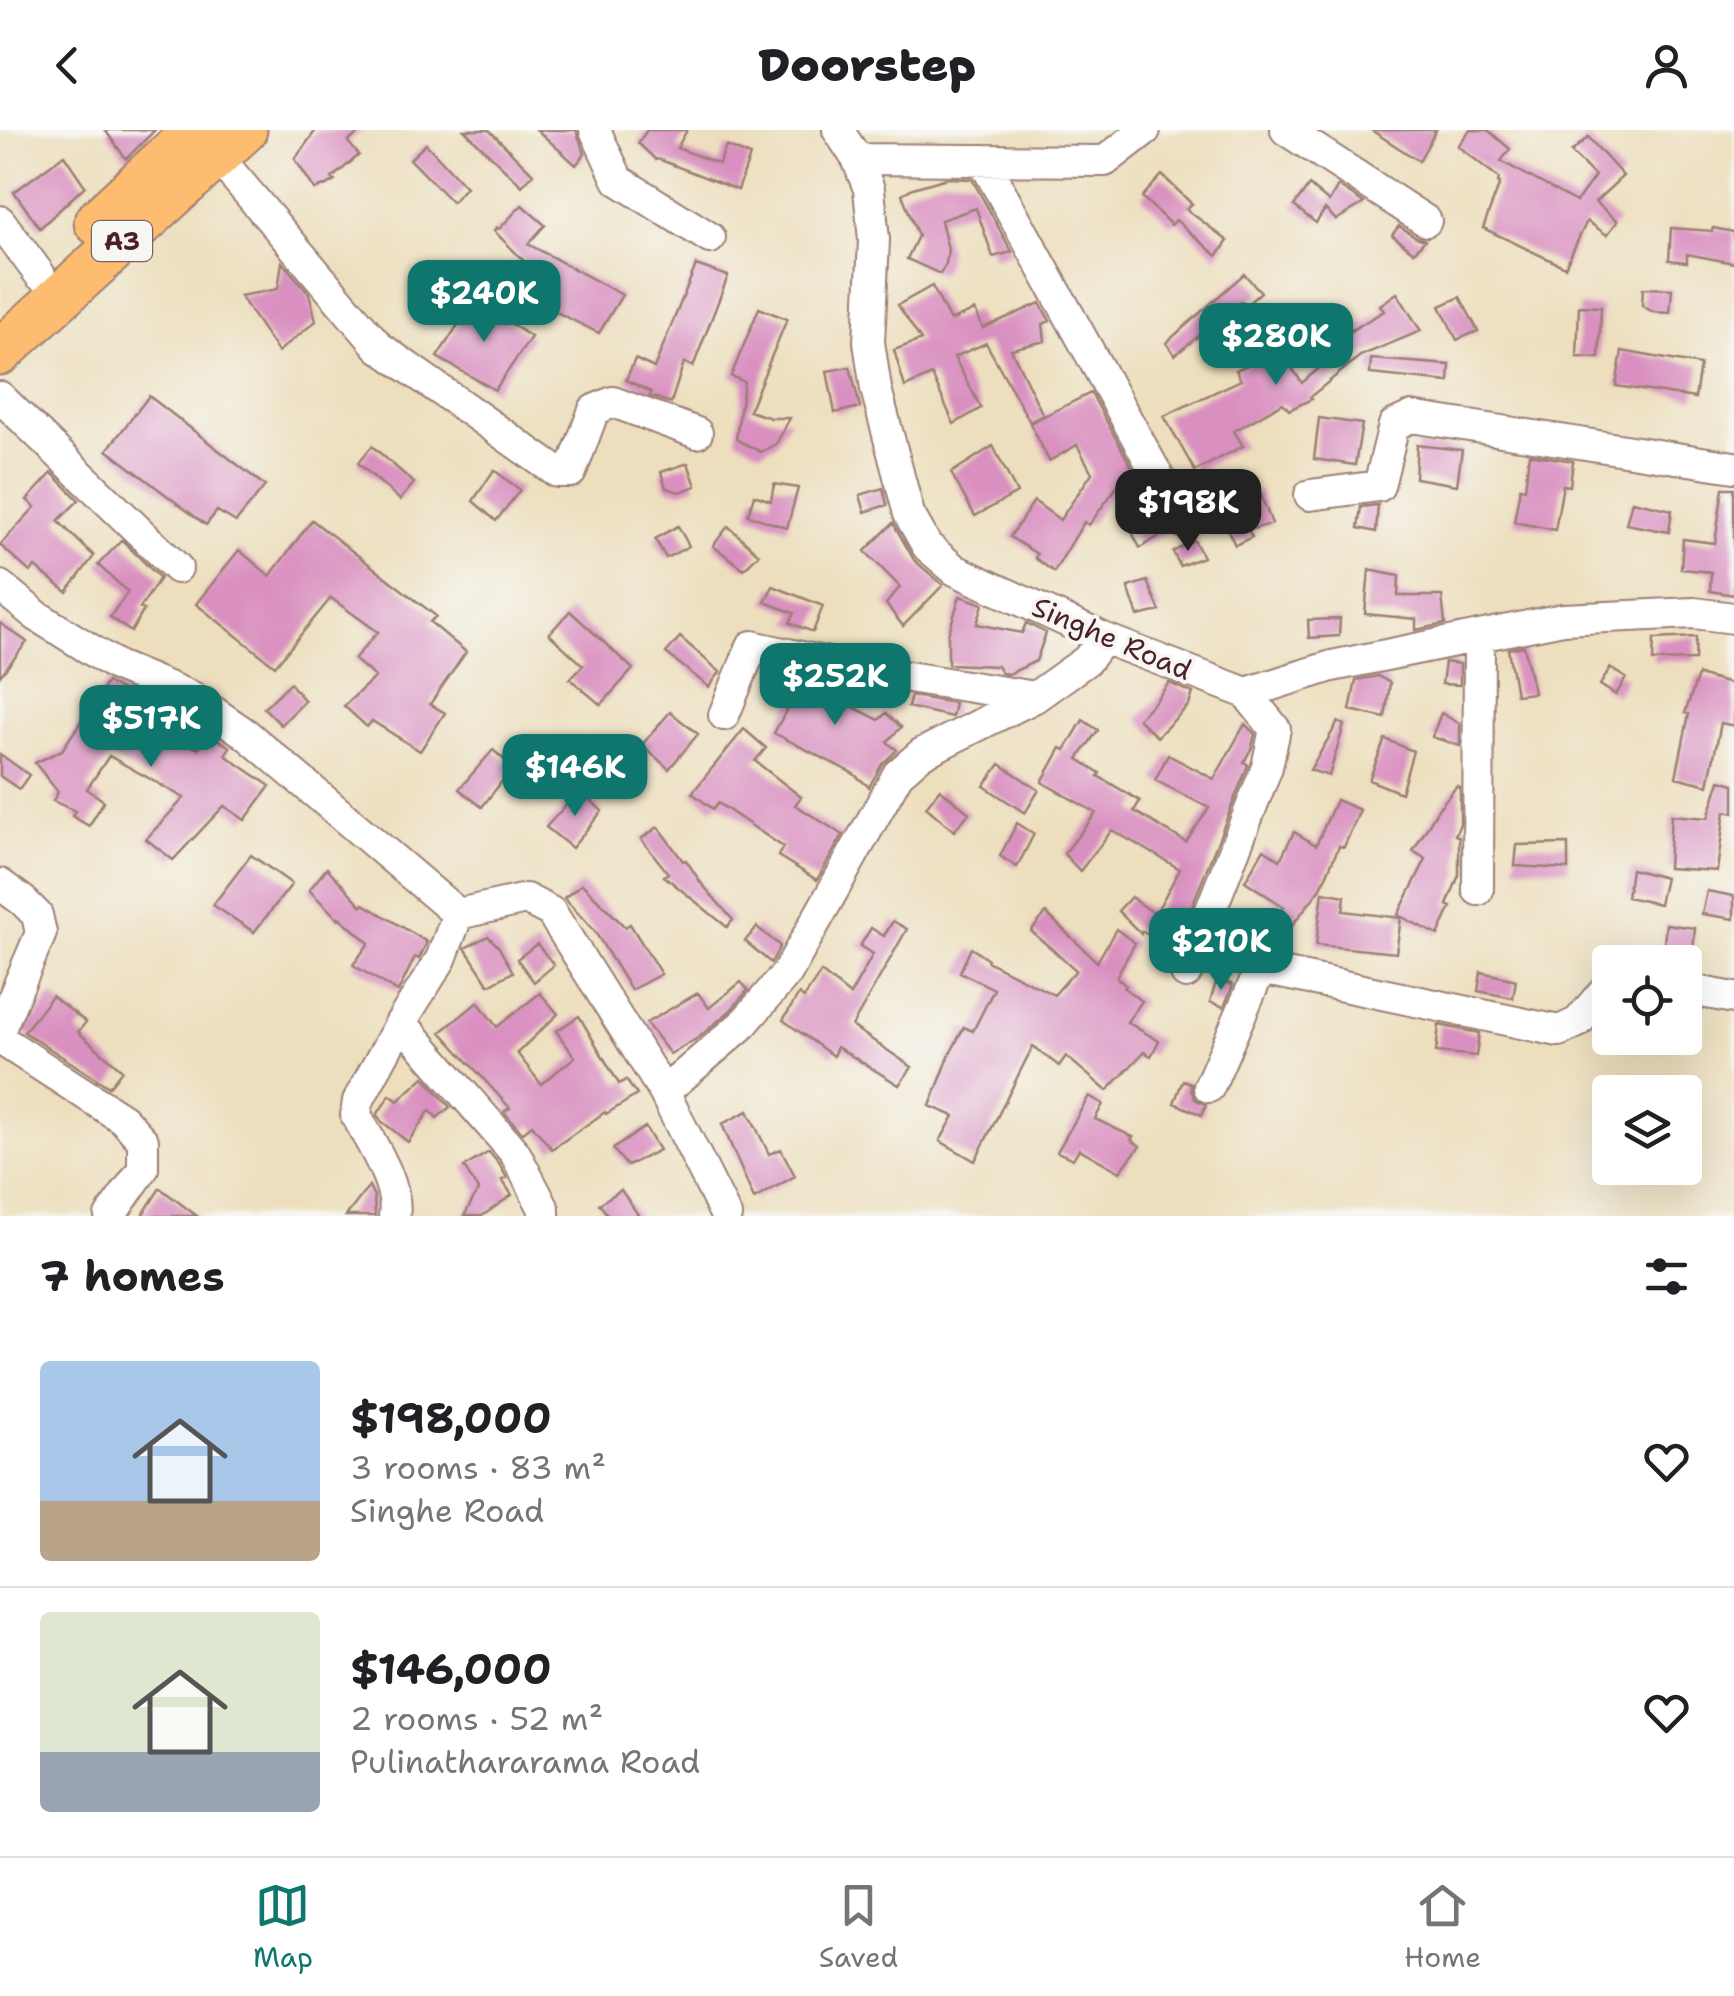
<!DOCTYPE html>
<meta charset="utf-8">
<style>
:root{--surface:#fff;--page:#f6f6f6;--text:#202124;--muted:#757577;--line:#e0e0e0;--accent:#0f766e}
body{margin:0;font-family:"Shantell Sans",sans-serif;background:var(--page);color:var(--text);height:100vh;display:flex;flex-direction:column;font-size:38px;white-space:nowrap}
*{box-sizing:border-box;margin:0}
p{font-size:32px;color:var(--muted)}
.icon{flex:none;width:55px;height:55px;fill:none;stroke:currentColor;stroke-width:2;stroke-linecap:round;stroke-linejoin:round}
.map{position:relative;height:1086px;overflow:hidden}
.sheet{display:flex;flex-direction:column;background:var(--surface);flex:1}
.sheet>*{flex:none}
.fabs{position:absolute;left:1592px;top:815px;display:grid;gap:20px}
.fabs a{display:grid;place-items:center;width:110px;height:110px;border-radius:10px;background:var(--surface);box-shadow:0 10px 40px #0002;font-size:50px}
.price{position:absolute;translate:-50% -85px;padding:0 22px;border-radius:20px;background:var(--accent);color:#fff;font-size:32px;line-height:65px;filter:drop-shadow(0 2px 5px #0008)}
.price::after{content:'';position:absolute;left:50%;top:60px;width:30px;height:22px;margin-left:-15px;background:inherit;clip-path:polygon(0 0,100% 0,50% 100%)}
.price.on{background:#222;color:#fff}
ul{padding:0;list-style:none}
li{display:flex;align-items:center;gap:30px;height:250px;padding:0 40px}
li+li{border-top:2px solid var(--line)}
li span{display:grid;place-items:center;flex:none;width:280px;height:200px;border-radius:10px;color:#555}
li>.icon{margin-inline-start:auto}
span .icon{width:120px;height:120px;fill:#fffc;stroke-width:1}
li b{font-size:42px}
h2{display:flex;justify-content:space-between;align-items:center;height:120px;padding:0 40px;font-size:42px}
header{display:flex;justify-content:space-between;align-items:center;height:130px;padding:0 40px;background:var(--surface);font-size:45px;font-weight:800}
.tabs{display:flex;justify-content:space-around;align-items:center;height:140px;border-top:2px solid var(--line);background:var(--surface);font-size:28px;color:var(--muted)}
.tabs a{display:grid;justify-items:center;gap:5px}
.tabs .on{color:var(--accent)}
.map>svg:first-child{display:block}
.building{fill:#d98fc0}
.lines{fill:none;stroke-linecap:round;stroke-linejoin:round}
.minor-casing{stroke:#9c7f74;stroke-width:34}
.highway-casing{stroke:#9c7f74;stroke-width:49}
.minor{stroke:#fff;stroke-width:30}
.highway{stroke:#fdbc70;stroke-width:45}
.labels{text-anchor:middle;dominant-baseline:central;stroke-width:8;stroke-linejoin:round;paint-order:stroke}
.shield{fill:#f6f6f2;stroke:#7e6067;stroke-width:2.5}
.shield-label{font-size:25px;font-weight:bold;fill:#4a1f2b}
.street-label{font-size:28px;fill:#4a1f2b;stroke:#f6f6f2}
</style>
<header><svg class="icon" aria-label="back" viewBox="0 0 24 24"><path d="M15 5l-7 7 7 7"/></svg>Doorstep<svg class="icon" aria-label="person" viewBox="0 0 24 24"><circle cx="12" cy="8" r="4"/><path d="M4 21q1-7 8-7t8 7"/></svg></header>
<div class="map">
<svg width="1734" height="1086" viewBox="0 0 1734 1086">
<rect width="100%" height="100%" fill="#f6f6f2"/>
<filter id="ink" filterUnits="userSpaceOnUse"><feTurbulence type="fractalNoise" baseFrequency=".01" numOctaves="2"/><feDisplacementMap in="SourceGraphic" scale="20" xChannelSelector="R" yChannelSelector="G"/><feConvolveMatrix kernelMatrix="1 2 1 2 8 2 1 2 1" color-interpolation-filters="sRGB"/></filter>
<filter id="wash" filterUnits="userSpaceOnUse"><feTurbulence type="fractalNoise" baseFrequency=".0048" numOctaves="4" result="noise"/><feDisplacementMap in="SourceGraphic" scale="40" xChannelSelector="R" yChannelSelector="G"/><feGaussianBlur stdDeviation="2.25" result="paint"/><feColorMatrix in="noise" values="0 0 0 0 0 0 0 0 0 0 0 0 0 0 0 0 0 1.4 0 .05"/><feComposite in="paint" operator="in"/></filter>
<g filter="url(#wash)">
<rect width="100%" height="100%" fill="#eddfbe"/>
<g id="blocks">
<path class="building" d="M105,0H155L126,29Z
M316,0H362L348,12L359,25L332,48L335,51L315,60L295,29Z
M464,0H489L533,44L522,56Z
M537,0H576L585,24L576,35Z
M647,0H687L677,18L719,34L726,16L750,26L738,60L658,29L656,30L638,13Z
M1371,0H1436L1419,31Z
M1470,0H1488L1510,19L1501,31L1576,72L1595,46L1571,22L1588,7L1623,46L1595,72L1618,91L1607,105L1587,91L1565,137L1483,98L1500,53L1498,52L1499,48L1458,16Z
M426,14L466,57L452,72L410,29Z
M64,25L85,56L40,98L14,62Z
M1162,45L1192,74L1186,79L1228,111L1217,126L1176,90L1171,95L1142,67Z
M947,48L972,49L1012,122L993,127L976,78L941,90L948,120L946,134L940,144L907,129L918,106L902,64L913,58Z
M1309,55L1329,72L1338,56L1364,73L1336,90L1325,79L1316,93L1294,76Z
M522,75L545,95L528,114L622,165L599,203L516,162L528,135L494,101L496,97L499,99Z
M1399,96L1416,107L1425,110L1414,122L1392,105Z
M1671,98L1712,101L1713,98L1734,102V133L1687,124V132L1669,130Z
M282,132L309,163L316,191L278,222L240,166L278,159Z
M696,135L728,146L693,237L684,232L671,273L650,266L651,262L626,250L635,229L654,238Z
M1244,144L1261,162L1245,176L1241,172L1175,225L1166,213Z
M932,156L950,191L975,180L983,198L1040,173L1050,191L1043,194L1045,211L1011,219L1043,285L1030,292L986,213L954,227L981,278L954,294L932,245L905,257L894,220L921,210L898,175Z
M1643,158L1672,159L1670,183L1654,182L1642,176Z
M1397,163L1421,201L1360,226L1310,267L1312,269L1289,280L1283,273L1234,301L1243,316L1195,341L1164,286L1241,250L1236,240L1280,220L1302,253L1347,214L1342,206L1384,181L1380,175Z
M1460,167L1478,201L1457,210L1440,176Z
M475,169L531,207L495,260L437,227Z
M1579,176L1601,177L1599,228L1577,227Z
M759,178L787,189L749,281L771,288H790L776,314L761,322L736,309L744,252L731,246Z
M1622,221L1700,235L1695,268L1616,256Z
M1371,229L1450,235L1449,252L1370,244Z
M850,237L860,277L835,283L827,241Z
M1091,263L1167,401L1140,418L1131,400L1142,394L1121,351L1089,395L1084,392L1054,442L1035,428L1037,424L1010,407L1034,371L1060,390L1092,343L1077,315L1049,331L1030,293Z
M149,266L265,356L236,392L217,381L206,395L107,320Z
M1319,288L1362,294L1355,335L1314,329Z
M1417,315L1462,320L1457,355L1415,348Z
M372,316L414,353L400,370L358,333Z
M993,316L1017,363L975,386L951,343Z
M1529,324L1573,331L1570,356L1563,355L1555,400L1514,392L1520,358L1525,359Z
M688,333L696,356L680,362L666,358L661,342Z
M494,340L520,360L496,391L473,371Z
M52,343L79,370L58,391L94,426L67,462L35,437L30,442L0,415L35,377L27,370Z
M774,354L798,358L787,398L748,385L754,365L771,371Z
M883,358L887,375L865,382L860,365Z
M1723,358H1734V465L1710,461L1711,442L1681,439L1683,409L1715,413Z
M1259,360L1272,394L1248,400L1252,407L1235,415L1217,378Z
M1632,371L1672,380L1669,402L1626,394Z
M1378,375L1376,402L1358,398L1361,377Z
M312,390L436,486L430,492L466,522L430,574L445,583L420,621L372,591L367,597L344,576L375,547L354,529L378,502L331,468L275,536L196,474L239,420L270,446Z
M893,393L914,430L943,455L903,496L886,474L900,457L865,421Z
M678,396L689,416L666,428L655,409Z
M728,396L759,424L744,439L713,416Z
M122,410L160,448L140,478L144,480L131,502L110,487L128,462L98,435Z
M1194,410L1203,427L1180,436L1173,422Z
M1369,440L1399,446L1398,466H1442L1445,494L1416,500V489L1365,484Z
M1147,451L1160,481L1138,486L1128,457Z
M773,456L823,476L813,502L790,493L794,483L765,472Z
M960,466L983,474L977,494L1022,503L1026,493L1046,503L1036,531L1009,544L1001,543L997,536L948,534V505Z
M570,481L633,539L601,575L570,549L583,535L549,504Z
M1340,489L1339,506L1309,508L1308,490Z
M0,493L27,512L0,546Z
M680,507L720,542L709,557L666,523Z
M1696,507L1695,530L1653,531L1654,509Z
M1524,516L1534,563L1516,565L1508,519Z
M1445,532L1460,534V555L1442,554Z
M1610,538L1626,548L1616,565L1600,555Z
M783,542L815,549L829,557L826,563L879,590L886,583L901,597L887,612L897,620L882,634L869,657L854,644L774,603L795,565L776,554Z
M1698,545L1734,555V596L1721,593L1708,655L1676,647L1689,584L1685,583Z
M1378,546L1390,553L1385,588L1350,580L1356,550Z
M107,552L143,573L137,585L198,619L207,603L230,617L225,625L270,656L245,690L224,676L173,730L146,709L184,668L109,626L87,659L104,671L89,696L72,686L75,681L53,671L58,662L35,633L62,620Z
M290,553L305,571L281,595L264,578Z
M1169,553L1193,563L1189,575L1157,607L1138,589L1156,570Z
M911,566L955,573L952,587L908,577Z
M670,582L698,604L669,639L642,615Z
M1441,583L1460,594V616L1432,607Z
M1083,590L1098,600L1078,629L1100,643L1098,646L1140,671L1134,681L1186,712L1209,678L1155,650L1168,625L1214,649L1245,594L1255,604L1252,617L1244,632L1248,635L1185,794L1182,792L1166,815L1142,801L1141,804L1118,781L1131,767L1155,784L1180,739L1112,700L1080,741L1064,724L1096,683L1042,652L1061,618L1065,620Z
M1338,592L1344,595L1329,646L1310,640Z
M744,599L766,618L755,631L801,667L795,675L843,705L817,750L778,726L783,717L718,673L713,679L692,663Z
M1385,609L1413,621L1401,663L1369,650Z
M493,620L513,637L482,677L459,659Z
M0,624L29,645L19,659L0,646Z
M1000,634L1039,660L1025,683L984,656Z
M1720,650L1734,654V683L1725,681L1717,741L1668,738L1671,685L1708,688Z
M1457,656L1460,658V694L1455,705L1459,707V745L1447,775L1451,777L1438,805L1398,785L1426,729L1413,721L1438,679Z
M940,659L969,683L954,701L926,677Z
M580,660L602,681L572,718L546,697Z
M1336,670L1360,680L1344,717L1339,716L1321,758L1283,807L1269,796L1284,777L1245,751L1264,719L1280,730L1294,702L1316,715Z
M1017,693L1034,704L1017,737L1000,726Z
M658,697L683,731L686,730L701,753L733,790L727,797L664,746L668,743L641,709Z
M1568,714V739L1515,736L1517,715Z
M251,725L292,754L254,802L213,775Z
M327,738L362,776L364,774L427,812L419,829L415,827L398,862L353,835L369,813L339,787L338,789L309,760Z
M1631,739L1665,748L1659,774L1627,767Z
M582,754L625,797L630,794L661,844L631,860L595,802L564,768Z
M1707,761L1734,766V789L1702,784Z
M1323,762L1345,766L1343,781L1401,788L1396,823L1316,815Z
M1046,783L1097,832L1116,799L1135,813L1116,847L1126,856L1124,858L1142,871L1127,892L1159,911L1151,926L1144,922L1107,961L1066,926L1059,936L1033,916L975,1031L940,1011L954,986L930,976L950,924L964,897L973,901L994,859L960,842L971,818L988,829L987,831L1054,865L1076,840L1031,801Z
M893,791L907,799L852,896L912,937L899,955L837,917L833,926L783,890L799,864L804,868L821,842L850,865L873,824L860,816L871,798L884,806Z
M1666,794L1695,798L1692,832H1662Z
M757,797L780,816L771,833L745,811Z
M488,806L498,816L513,842L489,855L465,818Z
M537,814L554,835L534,852L517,829Z
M1481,842L1516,850L1513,868L1478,861Z
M1217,849L1233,855L1224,877L1210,872Z
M741,852L748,860L730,881L698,908L670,924L646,893L698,863L709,878Z
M540,863L558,884L517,923L541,954L575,927L556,901L579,886L619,954L626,950L637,965L606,984L605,982L552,1019L532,995L522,1003L504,982L510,978L441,902L478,872L497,897Z
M52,866L86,892L78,902L122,940L109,957L24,902Z
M1439,895L1479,903L1476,926L1436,922Z
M424,947L450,977L437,988L430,980L408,1012L381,991L377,985L390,965L398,971Z
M1183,950L1191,953V960L1195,969L1206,975L1202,985L1174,973Z
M1089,966L1103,974L1095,989L1133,1007L1131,1010L1140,1016L1120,1042L1079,1019L1073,1029L1057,1022Z
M748,981L769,1024L781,1019L795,1046L754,1069L722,994Z
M645,997L659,1020L627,1036L613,1019Z
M489,1022L499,1034L507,1048L502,1050L512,1065L482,1086H464L478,1060L464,1037Z
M369,1056L374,1066L375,1086H346Z
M160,1058L197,1086H142Z
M621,1060L639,1086H609L599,1074Z"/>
</g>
</g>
<g filter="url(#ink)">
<use href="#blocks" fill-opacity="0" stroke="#9c7f74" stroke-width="2.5"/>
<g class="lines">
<defs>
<path id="minor" d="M595,0L618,50L710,108
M838,0L857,29L869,59L874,110L869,212L876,259L909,384L927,416L955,440L1103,508L1246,563L1332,536L1563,489L1694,483L1734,488
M1286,0L1426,91
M205,12L379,217L557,342H571L594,280L613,272L697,303
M857,29L1105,31L1145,0
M983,30L1184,393
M0,91L40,145
M0,267L177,438
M1310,365L1379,356L1394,295L1411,287L1734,337
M0,456L37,486L117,536L192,567L246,604L458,784
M724,585L752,516L851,538L1035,567
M0,754L23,771L37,785L41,803L0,899
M1478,760L1479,506
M458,784L526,769L551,782L664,962L726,1086
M1186,843L1267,637L1275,599L1246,563
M1685,859L1734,868
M401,892L515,1023L544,1079V1086
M0,909L123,989L143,1011V1039L110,1086
M1209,957L1256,849L1267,840L1559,901L1578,892L1610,854
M664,962L743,894L787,843L898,644L921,624L1035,567L1087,530L1103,508
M394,1086C400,1056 370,1012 356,985L358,971L401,892L441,829L458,784"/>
<path id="highway" d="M97,92L196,0
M0,222L244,0"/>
</defs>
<use href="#minor" class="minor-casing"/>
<use href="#highway" class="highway-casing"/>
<use href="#minor" class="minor"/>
<use href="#highway" class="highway"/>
</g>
</g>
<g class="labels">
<rect class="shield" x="92" y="91" width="60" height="40" rx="8"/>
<g class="shield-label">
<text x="122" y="111">A3</text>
</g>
<g class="street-label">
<text transform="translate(1112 508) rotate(23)">Singhe Road</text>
</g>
</g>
</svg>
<div class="fabs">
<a><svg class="icon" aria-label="locate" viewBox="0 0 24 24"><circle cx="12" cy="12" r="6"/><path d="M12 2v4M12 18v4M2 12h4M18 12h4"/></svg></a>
<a><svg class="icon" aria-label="layers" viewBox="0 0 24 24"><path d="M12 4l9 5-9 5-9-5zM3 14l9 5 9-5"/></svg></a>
</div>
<b class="price" style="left:484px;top:215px">$240K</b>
<b class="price" style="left:1276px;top:258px">$280K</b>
<b class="price on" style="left:1188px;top:424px">$198K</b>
<b class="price" style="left:835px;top:598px">$252K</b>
<b class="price" style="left:151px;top:640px">$517K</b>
<b class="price" style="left:575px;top:689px">$146K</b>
<b class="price" style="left:1221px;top:863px">$210K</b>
</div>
<section class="sheet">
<h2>7 homes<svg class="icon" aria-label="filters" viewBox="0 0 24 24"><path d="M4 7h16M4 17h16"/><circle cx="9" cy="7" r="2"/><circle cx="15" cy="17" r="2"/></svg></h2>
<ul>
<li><span style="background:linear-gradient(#a9c7e8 70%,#b9a48a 0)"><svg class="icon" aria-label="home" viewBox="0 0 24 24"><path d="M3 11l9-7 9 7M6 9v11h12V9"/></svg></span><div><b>$198,000</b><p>3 rooms · 83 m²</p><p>Singhe Road</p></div><svg class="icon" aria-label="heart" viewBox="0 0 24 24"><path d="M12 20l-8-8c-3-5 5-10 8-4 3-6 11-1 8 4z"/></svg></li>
<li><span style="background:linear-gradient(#dfe7d0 70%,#9aa5b1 0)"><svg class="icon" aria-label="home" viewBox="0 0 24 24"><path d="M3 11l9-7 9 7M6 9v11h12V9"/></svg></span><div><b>$146,000</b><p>2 rooms · 52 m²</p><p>Pulinathararama Road</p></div><svg class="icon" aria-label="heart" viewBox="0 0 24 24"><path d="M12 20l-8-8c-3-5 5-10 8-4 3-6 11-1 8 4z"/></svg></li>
</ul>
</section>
<nav class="tabs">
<a class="on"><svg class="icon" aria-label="map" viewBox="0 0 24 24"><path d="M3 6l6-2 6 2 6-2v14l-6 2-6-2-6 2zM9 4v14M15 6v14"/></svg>Map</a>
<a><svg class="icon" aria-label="saved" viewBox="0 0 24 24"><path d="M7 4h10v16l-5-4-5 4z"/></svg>Saved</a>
<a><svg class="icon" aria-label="home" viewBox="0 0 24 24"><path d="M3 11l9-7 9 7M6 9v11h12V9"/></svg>Home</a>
</nav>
